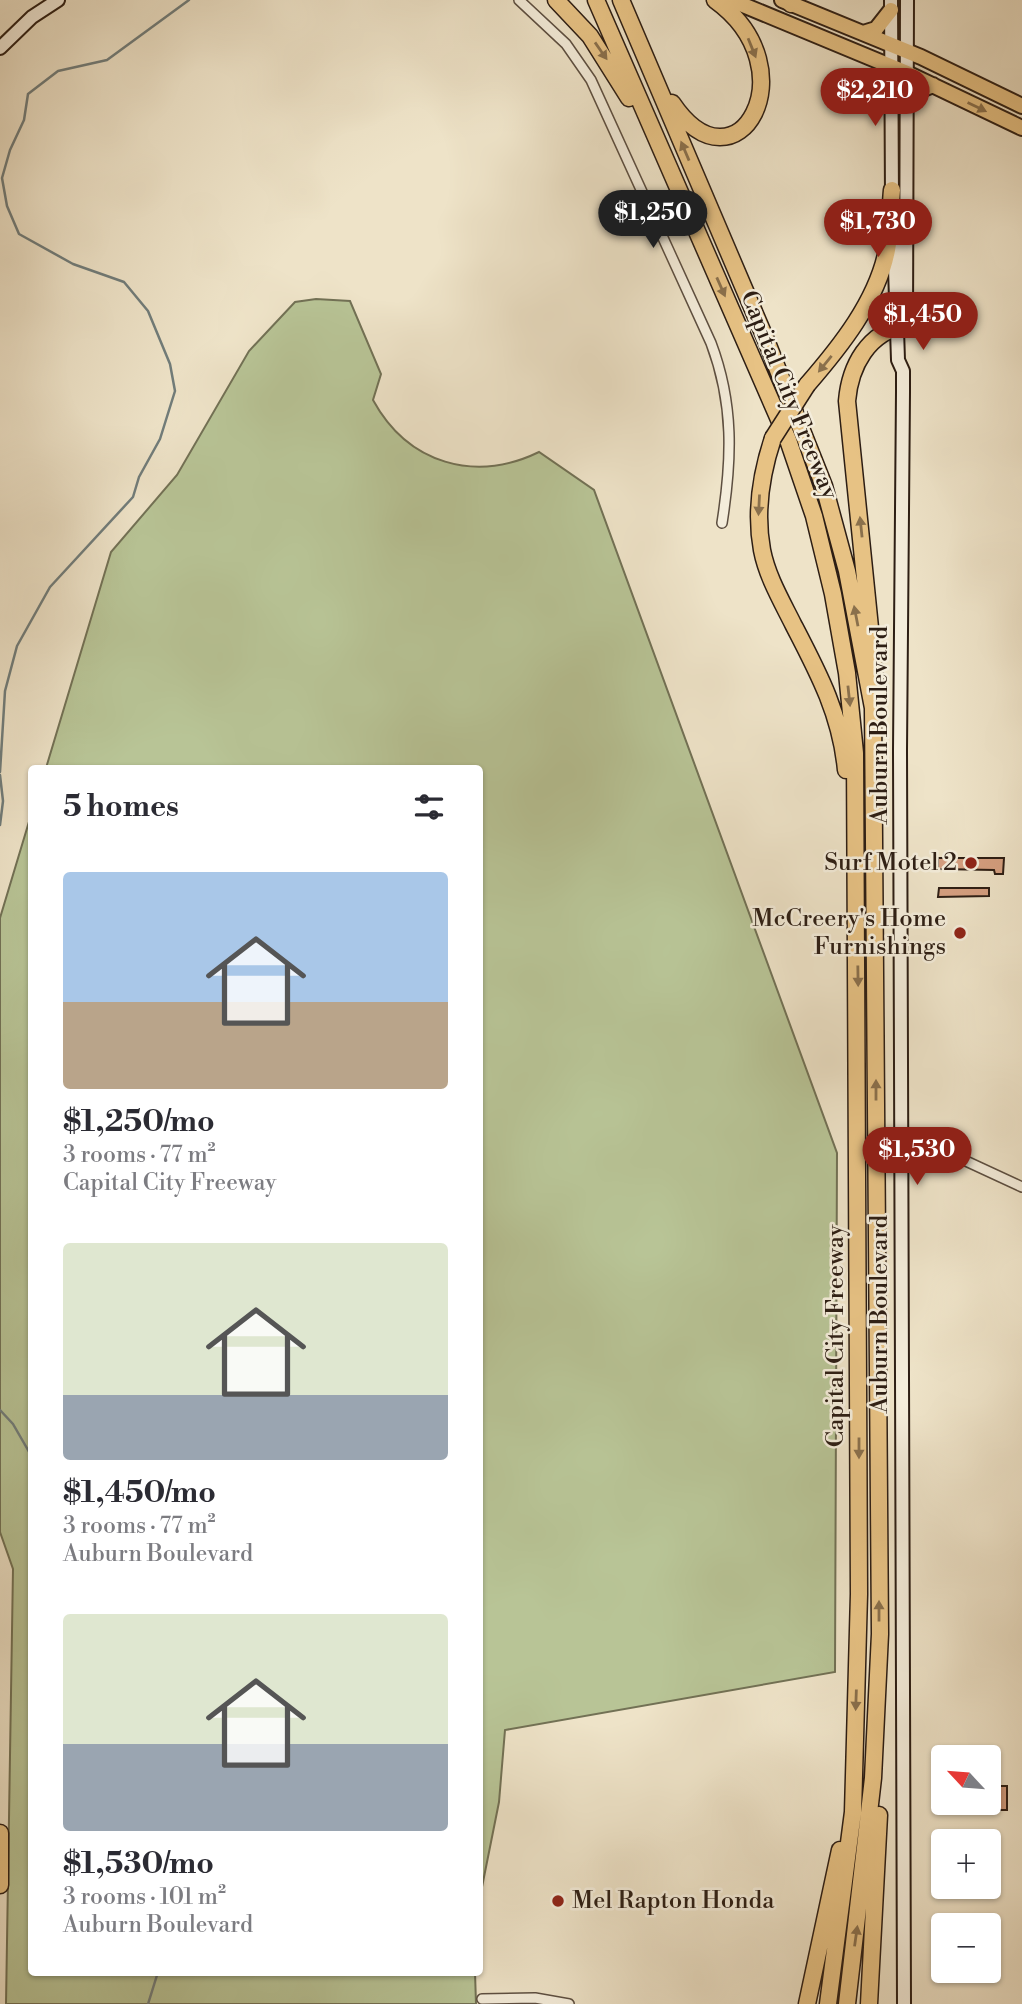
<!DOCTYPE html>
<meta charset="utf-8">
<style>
:root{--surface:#fff;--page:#f7f7f7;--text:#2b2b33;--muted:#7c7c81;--accent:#8f2418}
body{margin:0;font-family:"Libre Bodoni",serif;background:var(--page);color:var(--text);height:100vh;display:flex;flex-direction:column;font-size:26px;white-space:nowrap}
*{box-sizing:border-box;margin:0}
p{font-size:23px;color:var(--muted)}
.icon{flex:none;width:38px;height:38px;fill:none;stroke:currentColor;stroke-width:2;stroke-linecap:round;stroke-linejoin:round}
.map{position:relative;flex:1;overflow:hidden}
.side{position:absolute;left:28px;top:765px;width:455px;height:1211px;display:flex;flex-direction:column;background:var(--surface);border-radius:7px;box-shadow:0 2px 5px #0004}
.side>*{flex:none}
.needle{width:46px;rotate:296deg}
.buttons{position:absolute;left:931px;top:1745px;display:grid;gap:14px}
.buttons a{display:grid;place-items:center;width:70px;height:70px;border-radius:7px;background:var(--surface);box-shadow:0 2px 5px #0004;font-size:35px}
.price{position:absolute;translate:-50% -60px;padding:0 16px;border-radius:24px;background:var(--accent);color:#fff;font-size:23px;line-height:46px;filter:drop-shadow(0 2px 4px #0008)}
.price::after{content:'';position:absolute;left:50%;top:42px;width:21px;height:16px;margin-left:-10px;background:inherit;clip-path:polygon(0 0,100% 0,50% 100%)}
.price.current{background:#222;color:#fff}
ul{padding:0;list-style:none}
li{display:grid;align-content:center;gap:14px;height:371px;padding:0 35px}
li span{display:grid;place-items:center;height:217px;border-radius:7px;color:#555}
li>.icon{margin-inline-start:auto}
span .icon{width:126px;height:126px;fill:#fffc;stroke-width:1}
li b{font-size:30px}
h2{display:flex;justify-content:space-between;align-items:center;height:84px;padding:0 35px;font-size:30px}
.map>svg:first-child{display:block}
.green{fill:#b8c496;stroke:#727155;stroke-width:2}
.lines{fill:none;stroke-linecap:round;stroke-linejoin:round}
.stream{stroke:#717d7b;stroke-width:2.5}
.building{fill:#d6a081;stroke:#2d1e14;stroke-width:2}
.street-casing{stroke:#5d4f41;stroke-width:12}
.secondary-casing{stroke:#2d1e14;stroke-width:16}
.primary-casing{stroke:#2d1e14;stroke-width:18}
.highway-casing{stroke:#2d1e14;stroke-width:19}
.street{stroke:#f4eddb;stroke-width:9}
.secondary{stroke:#f4eddb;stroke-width:12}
.primary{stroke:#e7c284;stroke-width:14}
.highway{stroke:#e7c284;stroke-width:16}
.highway-bridge-casing{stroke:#2d1e14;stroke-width:19;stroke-linecap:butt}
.highway-bridge{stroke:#e7c284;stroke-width:16}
.oneway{fill:#8a704c}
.poi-dot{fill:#8f2418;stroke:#f4eddb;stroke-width:2.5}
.labels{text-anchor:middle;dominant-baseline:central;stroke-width:5;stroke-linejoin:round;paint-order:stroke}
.street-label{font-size:24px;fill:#2d1e14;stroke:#f4eddb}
.poi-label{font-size:24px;fill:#2d1e14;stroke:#f4eddb;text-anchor:end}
</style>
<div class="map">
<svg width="1022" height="2004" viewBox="0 0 1022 2004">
<rect width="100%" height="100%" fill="#eee3c8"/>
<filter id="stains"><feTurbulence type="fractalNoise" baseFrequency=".00286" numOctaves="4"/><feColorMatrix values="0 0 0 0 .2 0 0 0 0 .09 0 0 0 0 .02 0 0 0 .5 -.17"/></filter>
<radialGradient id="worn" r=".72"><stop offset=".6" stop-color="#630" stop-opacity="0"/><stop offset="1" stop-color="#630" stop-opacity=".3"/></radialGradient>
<path class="green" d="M316,299L350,301L381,374L373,400C408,464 475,483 539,452L594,490L837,1153L835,1672L505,1730L499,1802L480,1897V768H46L111,552L177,475L249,351L295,302Z
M31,815L32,1972H475L476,2004H6L13,1569L0,1532V918Z"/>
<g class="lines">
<path class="stream" d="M0,772L5,691L17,646L50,587L133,497L139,477L160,439L175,391L170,364L148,311L124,282L73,264L19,234L7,206L2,178L10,150L24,120L28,94L58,71L107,60L189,0
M0,775L3,801L0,825
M0,1410L13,1424L32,1457
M148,2004L158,1972"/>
</g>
<path class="building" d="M938,858H1004L1003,874H995L994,870L938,869Z
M939,888H989V896L938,897Z
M989,1786H1007V1810H939V1802H989Z"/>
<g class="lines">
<defs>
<path id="street" d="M519,0L566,44L591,80L711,343C734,404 732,459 722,523
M901,1131L1022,1187
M482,1999L535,1998L569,2004"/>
<path id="secondary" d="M891,0L892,199
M0,48L32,17L58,0
M894,238L898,360L903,371V392L900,750L904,2004
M906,326L907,0"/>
<path id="primary" d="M731,0L907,73L1022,128
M782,0L921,57L1022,106
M863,33L876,29L891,10
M908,105L921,90L933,85"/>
<path id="highway" d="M556,0L590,36L629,98
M596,0L788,440L814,516L833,594L847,673L855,753L859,1594L853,1812L828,2004
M621,0L766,340L824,486L847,571L873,708L880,1634L873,1778L847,2004
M788,0L791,4
M672,103C737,199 811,69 715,0
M807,385C840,347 877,301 887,250C891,231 890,210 892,190
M773,438C761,474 755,512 762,550C767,576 781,600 793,624C818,672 841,715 846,770
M875,677L847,401C850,366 868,332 906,325
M0,1833V1885
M807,2004L840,1850
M869,2004L879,1815"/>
</defs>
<use href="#street" class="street-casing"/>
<use href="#secondary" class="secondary-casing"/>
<use href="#primary" class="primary-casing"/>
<use href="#highway" class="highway-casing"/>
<use href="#street" class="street"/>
<use href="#secondary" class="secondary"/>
<use href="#primary" class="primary"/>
<use href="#highway" class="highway"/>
<defs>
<path id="highway-bridge" d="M773,438L807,385"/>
</defs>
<use href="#highway-bridge" class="highway-bridge-casing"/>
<use href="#highway-bridge" class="highway-bridge"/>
</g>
<defs><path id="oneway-solid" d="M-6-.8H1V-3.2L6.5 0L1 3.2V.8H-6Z" transform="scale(1.75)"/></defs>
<g class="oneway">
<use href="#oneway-solid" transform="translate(752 48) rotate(68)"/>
<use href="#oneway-solid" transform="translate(601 51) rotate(55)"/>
<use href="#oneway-solid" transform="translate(977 107) rotate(26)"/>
<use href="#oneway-solid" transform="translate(685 151) rotate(-113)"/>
<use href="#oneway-solid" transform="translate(721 287) rotate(66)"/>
<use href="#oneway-solid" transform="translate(825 364) rotate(129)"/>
<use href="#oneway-solid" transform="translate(759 505) rotate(93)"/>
<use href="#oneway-solid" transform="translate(861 527) rotate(-96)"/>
<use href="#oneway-solid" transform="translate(856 616) rotate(-101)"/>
<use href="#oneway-solid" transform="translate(849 696) rotate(84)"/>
<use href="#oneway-solid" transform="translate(858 976) rotate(89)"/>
<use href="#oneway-solid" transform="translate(876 1090) rotate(-90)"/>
<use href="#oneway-solid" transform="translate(859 1448) rotate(90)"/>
<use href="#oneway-solid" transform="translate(879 1611) rotate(-90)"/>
<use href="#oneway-solid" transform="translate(856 1700) rotate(92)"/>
<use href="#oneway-solid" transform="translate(856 1936) rotate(-82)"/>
</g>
<g class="poi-dot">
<circle cx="971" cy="863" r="7"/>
<circle cx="960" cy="933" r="7"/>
<circle cx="558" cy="1901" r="7"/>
</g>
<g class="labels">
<g class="street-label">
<text transform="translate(789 395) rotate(68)">Capital City Freeway</text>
<text transform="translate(880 725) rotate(-90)">Auburn Boulevard</text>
<text transform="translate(880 1314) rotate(-90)">Auburn Boulevard</text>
<text transform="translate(836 1336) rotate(-90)">Capital City Freeway</text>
</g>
<g class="poi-label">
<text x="957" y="863">Surf Motel 2</text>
<text x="946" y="919">McCreery's Home<tspan x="946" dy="28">Furnishings</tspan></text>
<text x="572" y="1901" text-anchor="start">Mel Rapton Honda</text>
</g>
</g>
<rect width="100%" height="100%" filter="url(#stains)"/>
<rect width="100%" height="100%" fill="url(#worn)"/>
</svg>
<div class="buttons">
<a><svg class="needle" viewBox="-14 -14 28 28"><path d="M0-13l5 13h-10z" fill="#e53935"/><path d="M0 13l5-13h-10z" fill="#7c7c81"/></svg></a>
<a>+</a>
<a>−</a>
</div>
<b class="price" style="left:875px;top:128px">$2,210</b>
<b class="price current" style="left:653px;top:250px">$1,250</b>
<b class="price" style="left:878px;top:259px">$1,730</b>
<b class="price" style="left:923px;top:352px">$1,450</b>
<b class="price" style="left:917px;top:1187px">$1,530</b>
<section class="side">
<h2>5 homes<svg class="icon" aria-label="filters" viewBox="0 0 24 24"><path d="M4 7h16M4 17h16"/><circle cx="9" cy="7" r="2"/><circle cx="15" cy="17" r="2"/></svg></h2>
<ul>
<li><span style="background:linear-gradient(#a9c7e8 60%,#b9a48a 0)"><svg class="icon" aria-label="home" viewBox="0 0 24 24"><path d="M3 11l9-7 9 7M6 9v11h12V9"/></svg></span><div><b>$1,250/mo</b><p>3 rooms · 77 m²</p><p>Capital City Freeway</p></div></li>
<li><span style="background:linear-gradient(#dfe7d0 70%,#9aa5b1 0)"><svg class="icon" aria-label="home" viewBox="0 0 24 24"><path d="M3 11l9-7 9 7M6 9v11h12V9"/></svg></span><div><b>$1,450/mo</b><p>3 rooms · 77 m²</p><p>Auburn Boulevard</p></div></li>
<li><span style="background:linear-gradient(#dfe7d0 60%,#9aa5b1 0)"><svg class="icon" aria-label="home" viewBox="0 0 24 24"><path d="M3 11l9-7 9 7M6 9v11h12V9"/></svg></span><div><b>$1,530/mo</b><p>3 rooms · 101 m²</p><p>Auburn Boulevard</p></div></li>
</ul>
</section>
</div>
